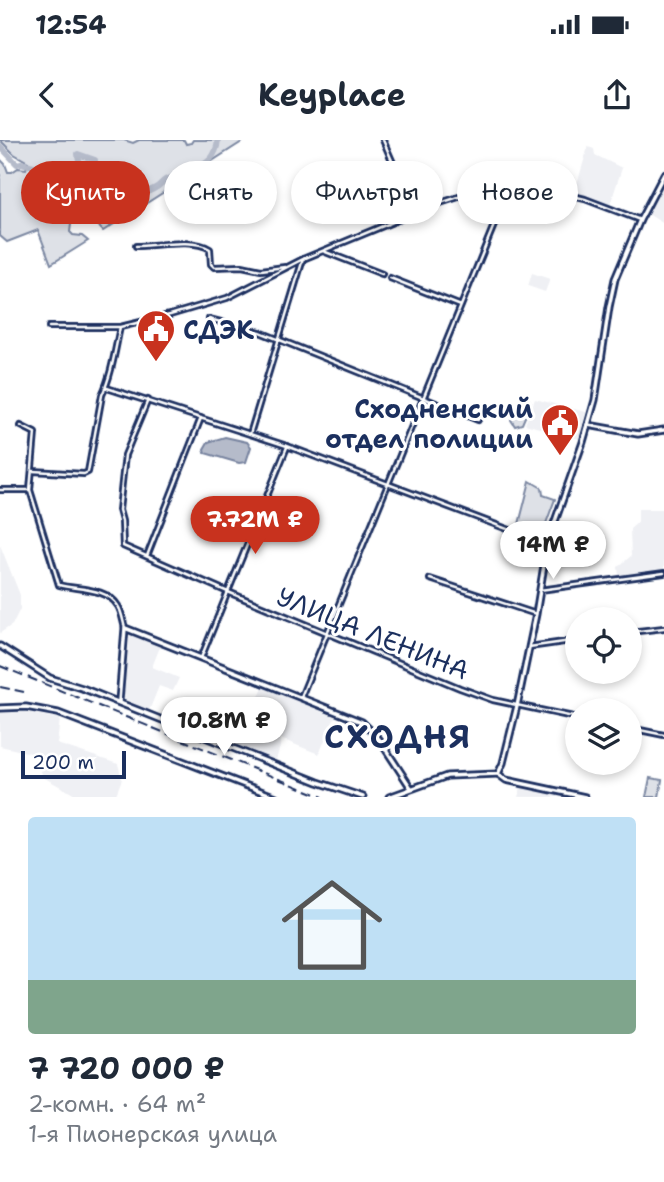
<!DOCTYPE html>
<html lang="ru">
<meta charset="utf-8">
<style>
:root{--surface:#fff;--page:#f2f2f3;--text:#1f2937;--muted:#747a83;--line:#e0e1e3;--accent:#c8321e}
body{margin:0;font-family:"Shantell Sans",sans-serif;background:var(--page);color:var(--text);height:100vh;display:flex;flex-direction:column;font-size:26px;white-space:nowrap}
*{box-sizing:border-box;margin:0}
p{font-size:23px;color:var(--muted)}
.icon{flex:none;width:38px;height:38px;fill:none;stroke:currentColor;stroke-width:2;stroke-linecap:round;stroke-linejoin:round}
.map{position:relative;height:657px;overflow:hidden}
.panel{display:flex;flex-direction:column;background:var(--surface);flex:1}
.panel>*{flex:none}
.guide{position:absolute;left:21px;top:21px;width:623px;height:63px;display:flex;gap:14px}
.buttons{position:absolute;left:565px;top:467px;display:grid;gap:14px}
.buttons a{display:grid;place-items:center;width:77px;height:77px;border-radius:50%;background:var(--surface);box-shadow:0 4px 10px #0003;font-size:35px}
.scale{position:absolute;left:21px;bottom:18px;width:105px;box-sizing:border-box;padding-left:7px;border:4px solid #1b2f5e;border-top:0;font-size:19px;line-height:24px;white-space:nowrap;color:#1b2f5e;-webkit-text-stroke:5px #fff;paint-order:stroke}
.price{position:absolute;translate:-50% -60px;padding:0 16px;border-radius:24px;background:#fff;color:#222;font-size:23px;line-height:46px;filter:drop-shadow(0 2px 4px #0008)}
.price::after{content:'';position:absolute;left:50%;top:42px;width:21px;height:16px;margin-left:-10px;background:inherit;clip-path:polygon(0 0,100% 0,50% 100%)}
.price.selected{background:var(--accent);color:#fff}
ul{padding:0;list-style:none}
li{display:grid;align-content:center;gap:14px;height:371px;padding:0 28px}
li+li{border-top:2px solid var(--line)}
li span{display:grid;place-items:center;height:217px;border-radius:7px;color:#555}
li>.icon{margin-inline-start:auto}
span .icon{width:126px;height:126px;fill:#fffc;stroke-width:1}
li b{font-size:30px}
.tag{padding:0 24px;border-radius:32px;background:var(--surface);box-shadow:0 4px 10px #0003;font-size:24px;line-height:63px}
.tag.selected{background:var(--accent);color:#fff}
.status{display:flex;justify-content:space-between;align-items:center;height:49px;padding:0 35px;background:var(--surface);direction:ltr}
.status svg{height:19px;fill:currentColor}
header{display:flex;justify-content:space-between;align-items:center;height:91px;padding:0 28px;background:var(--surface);font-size:32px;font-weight:700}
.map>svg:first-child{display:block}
.built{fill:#eff0f4}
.green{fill:#dee1e7;stroke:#7c88a2;stroke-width:2}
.water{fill:#b5bbca;stroke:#77839f;stroke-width:2}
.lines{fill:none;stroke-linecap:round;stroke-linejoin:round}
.river{stroke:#b5bbca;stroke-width:6}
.minor-casing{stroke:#1b2f5e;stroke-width:8}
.tertiary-casing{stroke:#1b2f5e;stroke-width:9}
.secondary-casing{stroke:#1b2f5e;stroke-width:9}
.minor{stroke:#fff;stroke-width:2.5}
.tertiary{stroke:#fff;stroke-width:3.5}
.secondary{stroke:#fff;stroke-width:3.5}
.rail{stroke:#1b2f5e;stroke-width:2;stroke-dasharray:10 5;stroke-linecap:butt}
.labels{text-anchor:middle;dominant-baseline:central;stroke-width:6;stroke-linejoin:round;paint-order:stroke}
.poi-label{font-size:26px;font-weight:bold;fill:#1b2f5e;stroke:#fff;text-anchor:start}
.street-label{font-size:26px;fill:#1b2f5e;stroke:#fff}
.district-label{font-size:33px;font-weight:bold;letter-spacing:2px;fill:#1b2f5e;stroke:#fff}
</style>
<div class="status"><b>12:54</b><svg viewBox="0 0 49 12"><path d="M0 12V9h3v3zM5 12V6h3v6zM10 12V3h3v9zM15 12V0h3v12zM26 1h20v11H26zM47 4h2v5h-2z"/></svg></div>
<header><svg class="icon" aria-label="back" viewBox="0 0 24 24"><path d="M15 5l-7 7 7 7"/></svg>Keyplace<svg class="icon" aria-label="share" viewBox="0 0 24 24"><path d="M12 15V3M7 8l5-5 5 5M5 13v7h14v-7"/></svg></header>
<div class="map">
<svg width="664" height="657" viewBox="0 0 664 657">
<rect width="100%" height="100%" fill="#fff"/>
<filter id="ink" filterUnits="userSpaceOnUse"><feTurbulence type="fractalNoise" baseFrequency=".0143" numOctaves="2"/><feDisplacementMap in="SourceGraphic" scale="14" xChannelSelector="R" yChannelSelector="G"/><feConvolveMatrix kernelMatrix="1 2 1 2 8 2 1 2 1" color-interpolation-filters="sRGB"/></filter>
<g filter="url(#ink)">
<path class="built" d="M588,7L594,9L595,15L622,28L610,65L574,54Z
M664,43V84L648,74Z
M532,133L550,139L545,152L528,146Z
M535,259L586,272L579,299L525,284Z
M638,369H664V430L619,436L618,427L631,416L630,389L638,382Z
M0,405L20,455V469L12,485L0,493Z
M130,494L160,507L152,527L179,538L173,551L159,546L149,571L123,558Z
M263,547L335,577L319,614L281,599L280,576L255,566Z
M251,568L279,579L280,607L276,620L238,605Z
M15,570L60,579L57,604L118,624L122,639L115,657H79L43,637L35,614L0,606V571Z
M521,647L572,657H518Z"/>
<path class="green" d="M0,0H124L133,3L139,0H184L186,4L191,3L193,0H245L103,91C93,83 96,68 87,60L83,63L81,68L67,70L63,74L71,84L70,92L73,95L82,96L88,101L51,124L38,90L7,102L0,96V19L5,24L8,32H12L18,28L26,29L28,22L14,14Z
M523,257L527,258L531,263L522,284L515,286L511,280L520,259Z
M530,341L542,348L543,355L555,359L541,397L518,388Z
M650,638L662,640L659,657H646Z"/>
<path class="water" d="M225,297L247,302L251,307L246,322L239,323L205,313L204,309L208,302Z"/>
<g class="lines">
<path class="river" d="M0,6L17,24L21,23L59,32L71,42L80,27L78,14L95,20L94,64L100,77C106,73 109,69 114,66C124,59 147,54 157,47C163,43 163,39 171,38L173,43L177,42C192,24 215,30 218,0"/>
<defs>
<path id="minor" d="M383,0L415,73
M136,106C156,106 193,98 210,109L211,124L214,127L242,126L261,130L285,127
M323,111L382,134
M390,138L461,166
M209,179L260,192L478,280
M49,187H120
M107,248L287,306L547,404
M148,260L125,315L119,370L122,381L123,406L228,452L460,548L493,560L578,578
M21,286L35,293L30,350L59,445C77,450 107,447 118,466C122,472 123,482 125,488
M250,294L303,119
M33,331L84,334L88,332L102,255C112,234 115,210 120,187L170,175L227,158L303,119L434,65L471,53L510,46L545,49L585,59L640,80
M0,350H30
M147,416L201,278
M430,439L536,474
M540,450L664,433
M630,492L664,488
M529,507L578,500
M201,518L287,307
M301,557L510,46
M630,588L664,595"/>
<path id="tertiary" d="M588,285L638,294L664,290
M0,506L50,538L82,548L318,642L363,657
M119,561L125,488L362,582L379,599L411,648
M0,568L26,567L58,573L276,657
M389,657L447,636L498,634"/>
<path id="secondary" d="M585,657L506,640L498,634L503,623L517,566L536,474L548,401L583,302L595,260L609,167L615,139L640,80L664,34"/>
</defs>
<use href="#minor" class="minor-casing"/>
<use href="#tertiary" class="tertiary-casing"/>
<use href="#secondary" class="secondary-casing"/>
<use href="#minor" class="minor"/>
<use href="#tertiary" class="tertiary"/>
<use href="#secondary" class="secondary"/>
<path class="rail" d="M0,526L323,657
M0,547L24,552"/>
</g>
</g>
<defs>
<symbol id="civic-pin" viewBox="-11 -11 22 30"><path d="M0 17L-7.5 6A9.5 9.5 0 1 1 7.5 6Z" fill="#c8321e" stroke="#fff"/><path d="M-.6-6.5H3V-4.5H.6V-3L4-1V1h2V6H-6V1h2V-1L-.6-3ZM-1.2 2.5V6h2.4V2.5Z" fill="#fff"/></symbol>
</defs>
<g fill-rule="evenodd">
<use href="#civic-pin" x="134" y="167" width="44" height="60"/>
<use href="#civic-pin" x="538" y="261" width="44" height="60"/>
</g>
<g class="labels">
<g class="poi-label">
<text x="183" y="189">СДЭК</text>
<text x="533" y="268" text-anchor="end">Сходненский<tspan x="533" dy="30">отдел полиции</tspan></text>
</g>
<g class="street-label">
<text transform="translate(373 493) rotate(22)">УЛИЦА ЛЕНИНА</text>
</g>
<g class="district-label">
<text x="398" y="596">СХОДНЯ</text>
</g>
</g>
</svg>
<div class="buttons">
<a><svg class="icon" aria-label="locate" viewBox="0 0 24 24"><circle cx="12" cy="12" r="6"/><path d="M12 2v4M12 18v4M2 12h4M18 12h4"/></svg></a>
<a><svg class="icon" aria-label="layers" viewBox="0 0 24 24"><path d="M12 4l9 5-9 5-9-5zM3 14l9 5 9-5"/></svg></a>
</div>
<div class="scale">200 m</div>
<b class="price selected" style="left:255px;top:416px">7.72M ₽</b>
<b class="price" style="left:553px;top:441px">14M ₽</b>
<b class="price" style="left:224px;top:617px">10.8M ₽</b>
<div class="guide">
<a class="tag selected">Купить</a>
<a class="tag">Снять</a>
<a class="tag">Фильтры</a>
<a class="tag">Новое</a>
</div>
</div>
<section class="panel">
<ul>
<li><span style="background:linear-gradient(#bfe0f5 75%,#7fa58c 0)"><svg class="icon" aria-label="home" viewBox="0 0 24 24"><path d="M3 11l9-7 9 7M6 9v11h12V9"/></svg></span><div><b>7 720 000 ₽</b><p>2-комн. · 64 m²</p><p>1-я Пионерская улица</p></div></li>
</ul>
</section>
